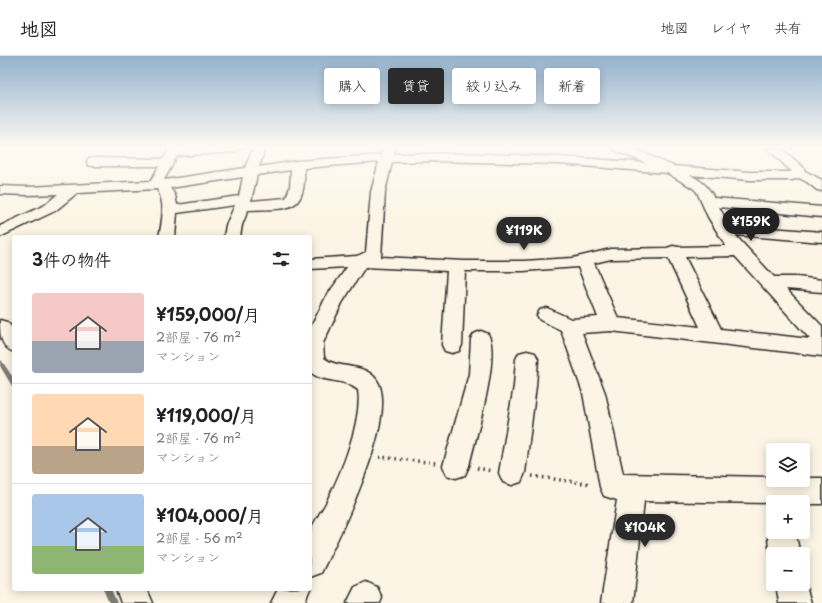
<!DOCTYPE html>
<html lang="ja">
<meta charset="utf-8">
<style>
:root{--surface:#fff;--page:#f2f2f2;--text:#222;--muted:#767676;--line:#e0e0e0;--accent:#2b2b2b}
body{margin:0;font-family:"Playpen Sans","Klee One",sans-serif;background:var(--page);color:var(--text);height:100vh;display:flex;flex-direction:column;font-size:15px;white-space:nowrap}
*{box-sizing:border-box;margin:0}
p{font-size:13px;color:var(--muted)}
.icon{flex:none;width:22px;height:22px;fill:none;stroke:currentColor;stroke-width:2;stroke-linecap:round;stroke-linejoin:round}
.map{position:relative;flex:1;overflow:hidden}
.panel{position:absolute;left:12px;top:179px;width:300px;height:356px;display:flex;flex-direction:column;background:var(--surface);border-radius:4px;box-shadow:0 2px 10px #0003}
.panel>*{flex:none}
.banner{position:absolute;left:324px;top:12px;width:380px;height:36px;display:flex;gap:8px}
.fabs{position:absolute;left:766px;top:387px;display:grid;gap:8px}
.fabs a{display:grid;place-items:center;width:44px;height:44px;border-radius:4px;background:var(--surface);box-shadow:0 2px 10px #0003;font-size:20px}
.price{position:absolute;translate:-50% -34px;padding:0 9px;border-radius:14px;background:var(--accent);color:#fff;font-size:13px;line-height:26px;filter:drop-shadow(0 1px 2px #0008)}
.price::after{content:'';position:absolute;left:50%;top:24px;width:12px;height:9px;margin-left:-6px;background:inherit;clip-path:polygon(0 0,100% 0,50% 100%)}
.price.active{background:#222;color:#fff}
ul{padding:0;list-style:none}
li{display:flex;align-items:center;gap:12px;height:100px;padding:0 20px}
li+li{border-top:1px solid var(--line)}
li span{display:grid;place-items:center;flex:none;width:112px;height:80px;border-radius:4px;color:#555}
li>.icon{margin-inline-start:auto}
span .icon{width:48px;height:48px;fill:#fffc;stroke-width:1}
li b{font-size:17px}
h2{display:flex;justify-content:space-between;align-items:center;height:48px;padding:0 20px;font-size:17px}
.tag{padding:0 14px;border-radius:4px;background:var(--surface);box-shadow:0 2px 10px #0003;font-size:14px;line-height:36px}
.tag.active{background:var(--accent);color:#fff}
header{display:flex;align-items:center;gap:24px;box-sizing:border-box;height:56px;padding:0 20px;background:var(--surface);border-bottom:1px solid var(--line)}
header strong{font-size:19px}
nav{display:flex;gap:22px;margin-inline-start:auto;font-size:14px}
.map>svg:first-child{display:block}
.lines{fill:none;stroke-linecap:round;stroke-linejoin:round}
.stream{fill:#7d7b74;fill-rule:evenodd}
.minor-casing{stroke:#2b2b2b;stroke-width:3}
.path{stroke:#2b2b2b;stroke-width:3.5;stroke-dasharray:1.5 4;stroke-linecap:butt}
.minor{fill:#fcf5e5;fill-rule:evenodd}
</style>
<header>
<strong>地図</strong>
<nav><a>地図</a><a>レイヤ</a><a>共有</a></nav>
</header>
<div class="map">
<svg width="822" height="547" viewBox="0 0 822 547">
<rect width="100%" height="100%" fill="#fcf5e5"/>
<filter id="ink" filterUnits="userSpaceOnUse"><feTurbulence type="fractalNoise" baseFrequency=".025" numOctaves="2"/><feDisplacementMap in="SourceGraphic" scale="8" xChannelSelector="R" yChannelSelector="G"/><feConvolveMatrix kernelMatrix="1 2 1 2 8 2 1 2 1" color-interpolation-filters="sRGB"/></filter>
<g filter="url(#ink)">
<g class="lines">
<path class="stream" d="M0,304L2,305L14,323V330H12L0,310Z
M103,533H111L117,547H109Z"/>
<defs>
<path id="minor" d="M170,92H241L235,96L177,100L164,124L245,112L253,92H265L259,111L297,105L381,99L383,92H395L394,98C478,96 562,100 646,107L616,95L614,92H632L673,110L750,116H792L767,92H781L803,111L805,115L822,124V135L817,134L807,126L799,122L792,124H750L690,119C702,125 708,130 714,142L822,151V161L719,151L729,169L822,176V186L735,179L774,221H797L822,224V236L786,233L822,270V300L611,275L582,277L605,337L623,418L773,421V424H803V422H822V448H803V446L773,447L644,445L633,547H601L617,444L604,440L600,431L583,337L561,274L540,264L537,259L540,254L547,252L571,263L598,261L578,211L523,215H465L462,289L459,295L452,297L445,295L442,289L447,215L365,211L342,247L323,287L324,302C339,314 363,306 376,323C402,356 338,483 321,517L310,521C310,507 308,491 310,478C311,469 323,454 327,445C341,418 363,363 358,334C342,321 325,328 310,316V273L326,241L347,211L310,213V203L357,200L366,196L371,136L379,106L304,112C307,160 284,152 248,154L242,169L240,181H224L226,169L235,149L177,157L175,181H159C162,166 166,147 157,133L77,137L55,155L0,181V170L45,149L58,138L28,139L0,138V130L28,131L151,125L159,110H93L88,109L87,106L88,103L93,102L163,103ZM434,105L559,108L667,117L693,132L697,136L708,161L726,190L678,191L673,190L667,192L611,193L573,202L523,205H464L381,201L385,136L392,106ZM291,114L290,131L286,142L251,145L257,119ZM243,121L239,140L177,149L175,139L170,132ZM735,200L810,283L721,273L685,201ZM668,202L700,271L618,262L594,207L611,203Z
M0,264L7,266L14,274V296C0,291 0,278 0,264Z
M481,275L488,278C501,300 475,383 469,410L465,419L456,422L447,419L443,410L469,318L471,283L474,278Z
M527,295L535,297L538,303L536,330L525,417L521,426L512,429L503,426L499,417L514,330L516,303L519,297Z
M773,465V476H795L800,498H773V505C768,491 766,479 771,466Z
M803,520L811,547H779L776,528H803Z
M366,526L377,531L382,542L380,547H347L355,531Z
M310,532V533L304,547H271L278,533Z
M116,533H147L153,547H121Z"/>
</defs>
<use href="#minor" class="minor-casing"/>
<path class="path" d="M379,401L436,407
M477,412L492,415
M532,420L591,428"/>
<use href="#minor" class="minor"/>
</g>
</g>
<linearGradient id="sky" x2="0" y2="1"><stop stop-color="#93b2cd"/><stop offset="0.54" stop-color="#fefaf3"/><stop offset="1" stop-color="#fefaf3" stop-opacity="0"/></linearGradient>
<rect width="822" height="169" fill="url(#sky)"/>
</svg>
<div class="fabs">
<a><svg class="icon" aria-label="layers" viewBox="0 0 24 24"><path d="M12 4l9 5-9 5-9-5zM3 14l9 5 9-5"/></svg></a>
<a>+</a>
<a>−</a>
</div>
<b class="price active" style="left:751px;top:186px">¥159K</b>
<b class="price" style="left:524px;top:195px">¥119K</b>
<b class="price" style="left:645px;top:492px">¥104K</b>
<div class="banner">
<a class="tag">購入</a>
<a class="tag active">賃貸</a>
<a class="tag">絞り込み</a>
<a class="tag">新着</a>
</div>
<section class="panel">
<h2>3件の物件<svg class="icon" aria-label="filters" viewBox="0 0 24 24"><path d="M4 7h16M4 17h16"/><circle cx="9" cy="7" r="2"/><circle cx="15" cy="17" r="2"/></svg></h2>
<ul>
<li><span style="background:linear-gradient(#f6c9c9 60%,#9aa5b1 0)"><svg class="icon" aria-label="home" viewBox="0 0 24 24"><path d="M3 11l9-7 9 7M6 9v11h12V9"/></svg></span><div><b>¥159,000/月</b><p>2部屋 · 76 m²</p><p>マンション</p></div></li>
<li><span style="background:linear-gradient(#ffd9b3 65%,#b9a48a 0)"><svg class="icon" aria-label="home" viewBox="0 0 24 24"><path d="M3 11l9-7 9 7M6 9v11h12V9"/></svg></span><div><b>¥119,000/月</b><p>2部屋 · 76 m²</p><p>マンション</p></div></li>
<li><span style="background:linear-gradient(#a9c7e8 65%,#8fb573 0)"><svg class="icon" aria-label="home" viewBox="0 0 24 24"><path d="M3 11l9-7 9 7M6 9v11h12V9"/></svg></span><div><b>¥104,000/月</b><p>2部屋 · 56 m²</p><p>マンション</p></div></li>
</ul>
</section>
</div>
